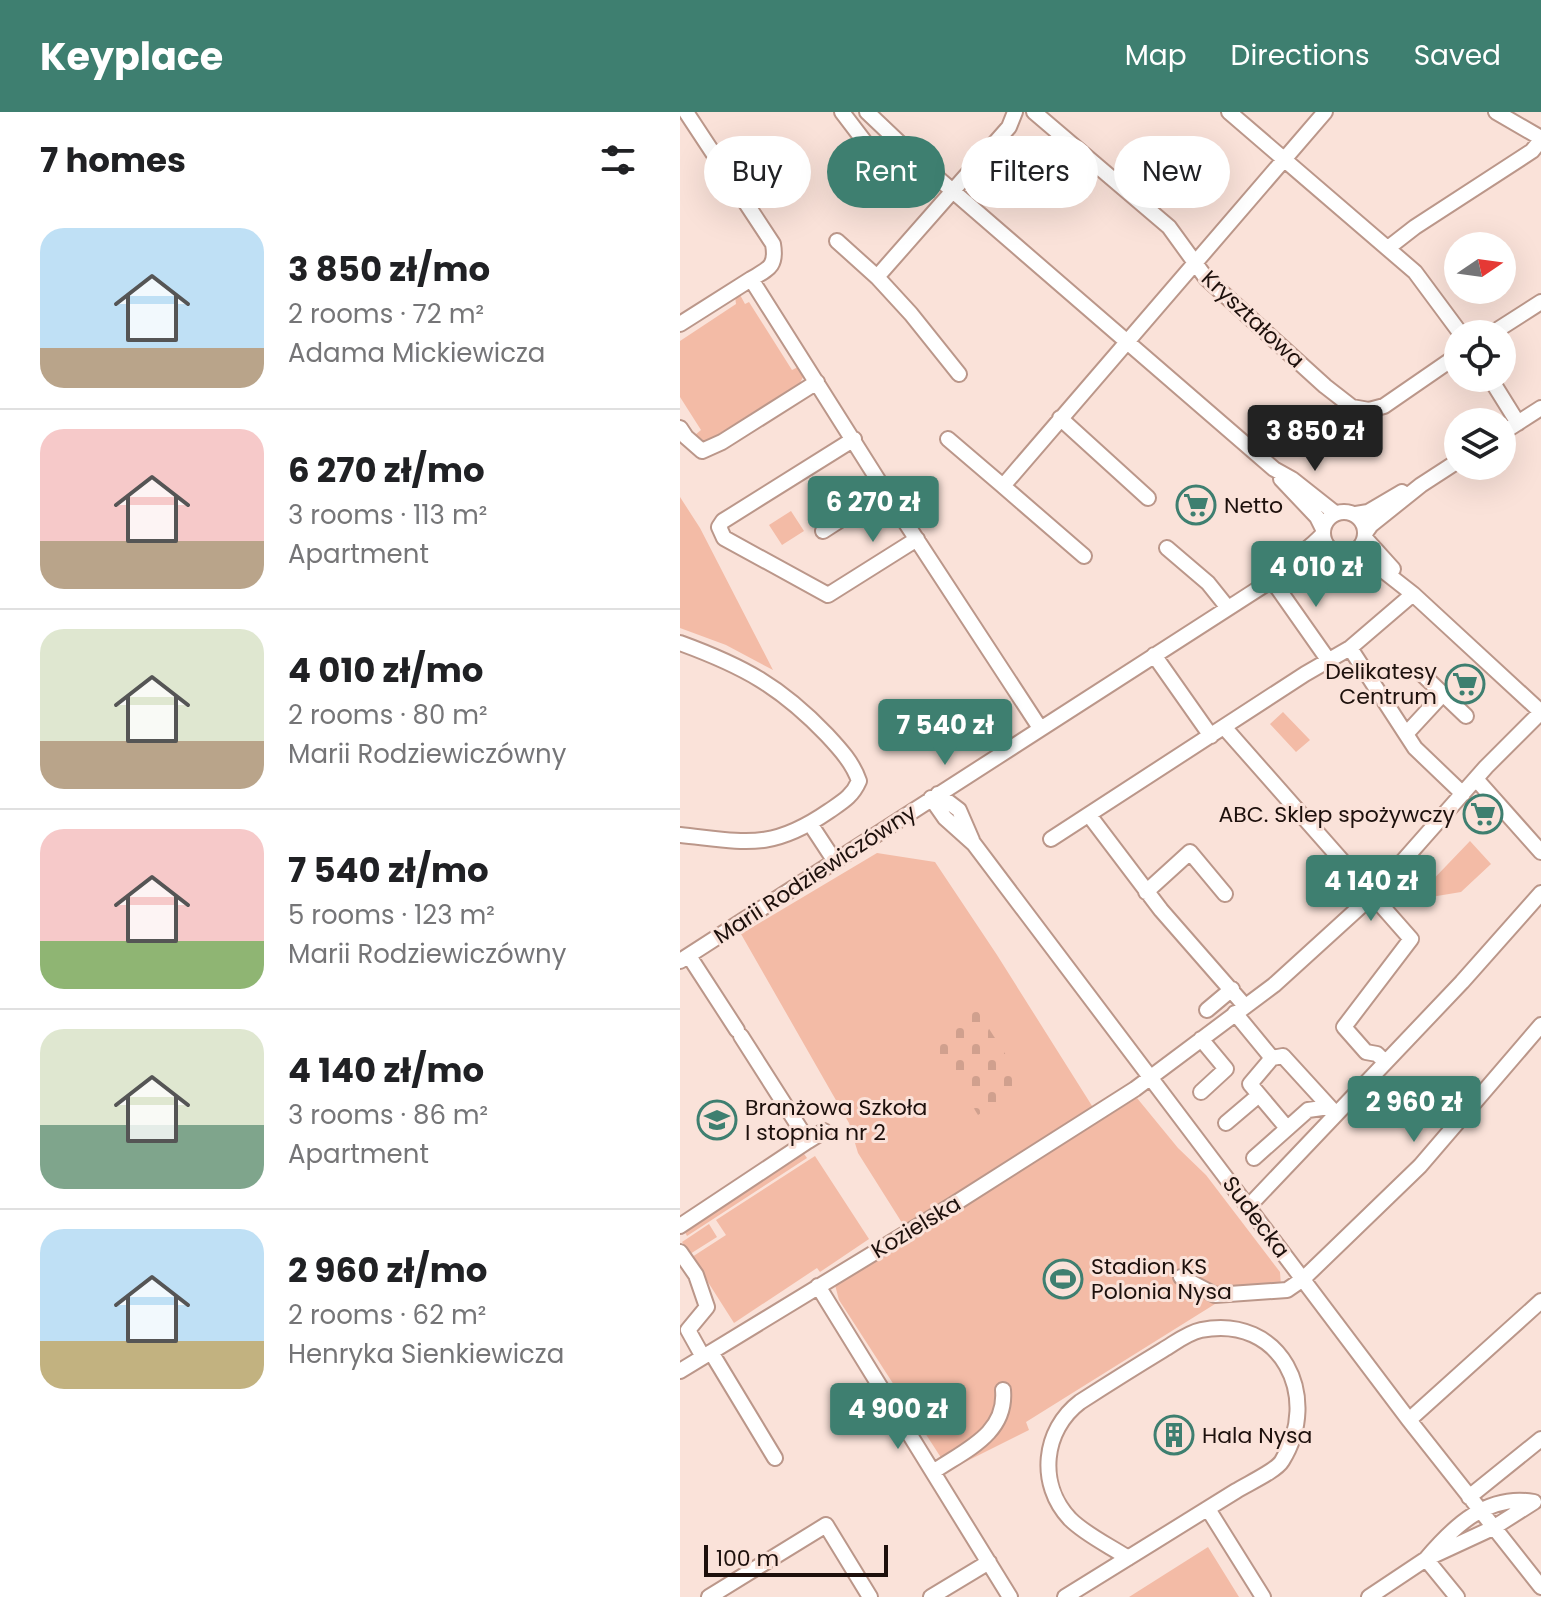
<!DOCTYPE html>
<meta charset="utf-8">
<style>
:root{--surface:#fff;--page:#f6f6f6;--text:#202124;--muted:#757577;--line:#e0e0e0;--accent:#3e7f70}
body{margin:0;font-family:Poppins,sans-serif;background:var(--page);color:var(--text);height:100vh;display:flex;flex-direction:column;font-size:30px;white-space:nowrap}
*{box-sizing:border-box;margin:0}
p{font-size:26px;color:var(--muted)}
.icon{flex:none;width:44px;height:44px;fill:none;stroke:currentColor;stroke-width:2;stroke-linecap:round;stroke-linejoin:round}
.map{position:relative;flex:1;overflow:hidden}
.details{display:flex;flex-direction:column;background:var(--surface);width:680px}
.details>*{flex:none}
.guide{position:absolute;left:24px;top:24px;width:716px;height:72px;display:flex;gap:16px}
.needle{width:52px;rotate:77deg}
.controls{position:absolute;left:764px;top:120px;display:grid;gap:16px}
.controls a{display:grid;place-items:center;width:72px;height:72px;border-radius:50%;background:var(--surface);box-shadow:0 8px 32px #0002;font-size:40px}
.scale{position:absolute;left:24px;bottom:20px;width:184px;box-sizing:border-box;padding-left:8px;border:4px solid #1d100c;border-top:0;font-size:22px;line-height:28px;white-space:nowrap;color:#1d100c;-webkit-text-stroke:6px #fae2d9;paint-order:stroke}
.price{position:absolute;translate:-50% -68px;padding:0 18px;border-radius:8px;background:var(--accent);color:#fff;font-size:26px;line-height:52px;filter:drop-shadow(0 2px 4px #0008)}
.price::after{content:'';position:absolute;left:50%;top:48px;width:24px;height:18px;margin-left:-12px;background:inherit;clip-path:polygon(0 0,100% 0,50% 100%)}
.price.selected{background:#222;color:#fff}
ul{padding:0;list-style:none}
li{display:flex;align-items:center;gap:24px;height:200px;padding:0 40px}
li+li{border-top:2px solid var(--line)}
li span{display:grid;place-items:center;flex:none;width:224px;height:160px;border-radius:24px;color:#555}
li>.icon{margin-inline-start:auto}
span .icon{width:96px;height:96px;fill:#fffc;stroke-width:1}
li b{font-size:34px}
h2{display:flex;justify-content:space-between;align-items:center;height:96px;padding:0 40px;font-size:34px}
.chip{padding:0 28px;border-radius:36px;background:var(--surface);box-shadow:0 8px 32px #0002;font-size:28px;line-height:72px}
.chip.selected{background:var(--accent);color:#fff}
header{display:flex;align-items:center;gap:48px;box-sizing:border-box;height:112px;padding:0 40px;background:var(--accent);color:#fff}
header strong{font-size:38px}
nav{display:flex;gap:44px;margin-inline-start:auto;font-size:28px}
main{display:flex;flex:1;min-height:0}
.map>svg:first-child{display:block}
.green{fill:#f3bba6}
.cemetery{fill:url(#cemetery-stones)}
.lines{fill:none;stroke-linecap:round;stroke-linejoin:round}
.minor-casing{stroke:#bb978a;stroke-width:18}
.minor{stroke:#fff;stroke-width:14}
.labels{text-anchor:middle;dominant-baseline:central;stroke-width:6;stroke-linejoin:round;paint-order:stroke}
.street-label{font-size:22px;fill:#1d100c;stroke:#fae2d9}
.poi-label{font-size:22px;fill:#1d100c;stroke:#fae2d9;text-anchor:start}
</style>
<header>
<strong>Keyplace</strong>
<nav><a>Map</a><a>Directions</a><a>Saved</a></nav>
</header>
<main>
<section class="details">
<h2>7 homes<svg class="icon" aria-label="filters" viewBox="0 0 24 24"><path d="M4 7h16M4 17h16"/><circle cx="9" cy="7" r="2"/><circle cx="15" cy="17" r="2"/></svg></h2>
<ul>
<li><span style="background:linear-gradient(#bfe0f5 75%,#b9a48a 0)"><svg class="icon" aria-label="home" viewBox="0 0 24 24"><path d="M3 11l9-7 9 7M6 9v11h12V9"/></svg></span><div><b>3 850 zł/mo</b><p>2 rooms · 72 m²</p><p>Adama Mickiewicza</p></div></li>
<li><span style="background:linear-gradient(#f6c9c9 70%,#b9a48a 0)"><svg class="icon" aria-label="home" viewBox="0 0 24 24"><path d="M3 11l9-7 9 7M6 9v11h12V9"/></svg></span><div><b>6 270 zł/mo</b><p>3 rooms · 113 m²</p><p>Apartment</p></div></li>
<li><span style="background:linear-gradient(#dfe7d0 70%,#b9a48a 0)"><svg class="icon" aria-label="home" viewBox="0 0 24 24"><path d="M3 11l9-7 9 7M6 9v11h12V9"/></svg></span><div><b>4 010 zł/mo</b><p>2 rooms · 80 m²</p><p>Marii Rodziewiczówny</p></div></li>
<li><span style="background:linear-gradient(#f6c9c9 70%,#8fb573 0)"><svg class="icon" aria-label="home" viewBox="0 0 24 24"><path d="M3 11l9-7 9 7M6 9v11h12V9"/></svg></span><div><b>7 540 zł/mo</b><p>5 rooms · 123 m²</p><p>Marii Rodziewiczówny</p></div></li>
<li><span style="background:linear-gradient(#dfe7d0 60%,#7fa58c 0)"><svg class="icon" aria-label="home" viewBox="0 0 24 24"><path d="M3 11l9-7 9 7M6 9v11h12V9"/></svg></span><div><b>4 140 zł/mo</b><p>3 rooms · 86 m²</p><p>Apartment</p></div></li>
<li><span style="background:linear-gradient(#bfe0f5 70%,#c2b280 0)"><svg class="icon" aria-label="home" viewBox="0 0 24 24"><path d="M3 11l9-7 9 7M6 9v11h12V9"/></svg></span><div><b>2 960 zł/mo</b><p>2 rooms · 62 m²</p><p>Henryka Sienkiewicza</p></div></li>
</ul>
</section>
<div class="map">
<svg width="861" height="1485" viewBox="0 0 861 1485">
<defs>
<pattern id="cemetery-stones" width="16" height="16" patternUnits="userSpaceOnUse" patternTransform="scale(2)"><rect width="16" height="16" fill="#f3bba6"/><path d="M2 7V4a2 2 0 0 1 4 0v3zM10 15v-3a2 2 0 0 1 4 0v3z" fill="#d0a08e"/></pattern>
</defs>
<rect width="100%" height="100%" fill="#fae2d9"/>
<path class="green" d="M59,181L65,192L69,190L112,258L120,254L124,263L120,271L26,330L15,323L21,318L0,285V229L56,192L55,184Z
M0,385L20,416L93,558L46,533L0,516Z
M111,399L124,419L102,433L89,413Z
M603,600L630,628L616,640L590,612Z
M790,729L811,752L781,780L751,785L744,777Z
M197,741L255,750L317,843L414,997L224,1114L178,1041L169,1011L61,822Z
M457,986L498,1036L526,1063L600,1160L601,1174L535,1192L346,1310L349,1318L269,1358L159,1188L155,1173Z
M122,1039L127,1046L7,1124L3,1116Z
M135,1044L189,1127L140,1160L137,1156L54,1211L12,1145L46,1123L36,1108Z
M29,1112L37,1125L10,1142L2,1130Z
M528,1435L559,1485H449Z"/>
<path class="cemetery" d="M297,898L345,973L298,1003L251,927Z"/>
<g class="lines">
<defs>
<path id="minor" d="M6,0L93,132C97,155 88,157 71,167L205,379L360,616
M162,0L194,42L240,81
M187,0L245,55L594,357L612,367L655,401
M354,0L489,115L526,166L645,274L672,295L689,298L704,294L778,243
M549,0L735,160L781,222
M816,0L861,26
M157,129L197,165
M708,136L735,115L852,39L861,28
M0,212L71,167
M811,222L861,190
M279,262L231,202L197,165L329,15L335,0
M810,266L838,311
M380,306L468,386
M0,316L6,325L22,339L42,330L137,270
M822,321L861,296
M174,327L43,409L39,415L44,426L148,483L237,427
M268,327L323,374
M601,367L637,405L643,417
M643 421a21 21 0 1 1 42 0a21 21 0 1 1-42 0Z
M676,402L688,400L722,380
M143,419L205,379
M686,420L691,413L741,373L778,349
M685,426L713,457
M487,436L528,471L548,496
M673,440L696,453L733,482L861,600
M404,444L323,374L645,0
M593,467C608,449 628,439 643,422
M592,468L649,549
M0,531C63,554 100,574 147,623C160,637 173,651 179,669C172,685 162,690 149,699C91,739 66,730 0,723
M670,536L735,636L783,682
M474,543L531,624
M743,563L786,604
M544,615L731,827L664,915L686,940L697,942L705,950
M726,622L763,582
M796,667L861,740
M258,682L279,698L292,728
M251,686L265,706L294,732L729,1308L861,1475
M409,703L481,798L565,894
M131,713L154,748
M371,727L625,562L670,536L733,482
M466,780L510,740L545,782
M9,844L57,918
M0,849L592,468C614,461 632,445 654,440
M527,898L552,877
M555,901L592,946L603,944L656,1002
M592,946L570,972L607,1016
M521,980L546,957L521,927
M546,1011L579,983
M128,1029L144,1019
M574,1046L628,998L649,995
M568,1095L782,870L861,781
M0,1114L128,1029L61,924
M0,1140L16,1163L27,1195L8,1218L23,1245
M501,1165L535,1183L607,1178L623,1167L740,1054L861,913
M138,1174L330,1485
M31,1240L95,1346
M0,1259L271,1094L455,977L594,873L693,783L806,655L861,600
M729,1308L861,1189
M253,1360C285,1338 327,1322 323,1278
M789,1385L861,1327
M528,1397L583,1485
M746,1447L777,1485
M29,1485L146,1413L190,1485
M251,1485L309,1450
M385,1485C442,1450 499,1414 556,1379C567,1372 596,1359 602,1349C642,1285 601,1202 521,1218C507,1221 495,1231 483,1238C455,1255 428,1272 400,1290C363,1318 357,1372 390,1407C406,1423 430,1434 448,1446
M689,1485L746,1447L813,1416L854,1390C807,1382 774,1414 746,1447"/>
</defs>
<use href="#minor" class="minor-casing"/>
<use href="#minor" class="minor"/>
</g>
<defs>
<symbol id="supermarket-ring" viewBox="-11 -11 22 22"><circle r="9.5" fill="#fae2d9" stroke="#3e7f70" stroke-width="1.5"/><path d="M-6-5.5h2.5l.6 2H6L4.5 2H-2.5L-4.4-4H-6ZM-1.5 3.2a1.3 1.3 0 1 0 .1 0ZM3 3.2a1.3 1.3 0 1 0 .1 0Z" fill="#3e7f70"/></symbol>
<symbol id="school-ring" viewBox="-11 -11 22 22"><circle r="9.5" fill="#fae2d9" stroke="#3e7f70" stroke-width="1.5"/><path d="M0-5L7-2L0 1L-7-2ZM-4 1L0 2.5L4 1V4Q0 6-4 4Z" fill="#3e7f70"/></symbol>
<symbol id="stadium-ring" viewBox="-11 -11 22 22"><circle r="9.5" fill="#fae2d9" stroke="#3e7f70" stroke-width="1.5"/><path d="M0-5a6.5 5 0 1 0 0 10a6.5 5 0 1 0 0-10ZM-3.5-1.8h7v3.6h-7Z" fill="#3e7f70"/></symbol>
<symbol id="building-ring" viewBox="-11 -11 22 22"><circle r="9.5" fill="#fae2d9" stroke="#3e7f70" stroke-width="1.5"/><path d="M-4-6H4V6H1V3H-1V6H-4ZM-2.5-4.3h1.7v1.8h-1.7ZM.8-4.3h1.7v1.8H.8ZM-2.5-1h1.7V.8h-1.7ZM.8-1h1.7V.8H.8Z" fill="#3e7f70"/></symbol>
</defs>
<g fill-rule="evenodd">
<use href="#supermarket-ring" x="494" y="371" width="44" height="44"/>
<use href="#supermarket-ring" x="763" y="550" width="44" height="44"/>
<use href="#supermarket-ring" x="781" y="680" width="44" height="44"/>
<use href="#school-ring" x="15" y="986" width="44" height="44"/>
<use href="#stadium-ring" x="361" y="1145" width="44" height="44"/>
<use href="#building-ring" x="472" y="1301" width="44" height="44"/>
</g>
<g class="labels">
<g class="street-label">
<text transform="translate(573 207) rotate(43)">Kryształowa</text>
<text transform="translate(135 762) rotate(-33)">Marii Rodziewiczówny</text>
<text transform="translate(576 1105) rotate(53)">Sudecka</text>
<text transform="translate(236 1115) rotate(-31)">Kozielska</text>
</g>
<g class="poi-label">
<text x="544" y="393">Netto</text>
<text x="757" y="559" text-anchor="end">Delikatesy<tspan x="757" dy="25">Centrum</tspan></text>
<text x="775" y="702" text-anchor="end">ABC. Sklep spożywczy</text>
<text x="65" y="995">Branżowa Szkoła<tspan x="65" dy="25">I stopnia nr 2</tspan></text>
<text x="411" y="1154">Stadion KS<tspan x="411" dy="25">Polonia Nysa</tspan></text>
<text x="522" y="1323">Hala Nysa</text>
</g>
</g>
</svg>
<div class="controls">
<a><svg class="needle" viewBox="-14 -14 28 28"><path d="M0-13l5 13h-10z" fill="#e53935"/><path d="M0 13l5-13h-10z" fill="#757577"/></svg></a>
<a><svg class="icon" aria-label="locate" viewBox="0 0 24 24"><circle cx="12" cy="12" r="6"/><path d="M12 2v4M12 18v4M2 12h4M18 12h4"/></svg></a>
<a><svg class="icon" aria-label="layers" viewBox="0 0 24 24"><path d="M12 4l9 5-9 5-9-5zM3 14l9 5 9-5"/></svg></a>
</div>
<div class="scale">100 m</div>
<b class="price selected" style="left:635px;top:361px">3 850 zł</b>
<b class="price" style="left:193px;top:432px">6 270 zł</b>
<b class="price" style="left:636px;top:497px">4 010 zł</b>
<b class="price" style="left:265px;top:655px">7 540 zł</b>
<b class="price" style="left:691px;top:811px">4 140 zł</b>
<b class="price" style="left:734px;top:1032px">2 960 zł</b>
<b class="price" style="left:218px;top:1339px">4 900 zł</b>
<div class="guide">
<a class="chip">Buy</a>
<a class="chip selected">Rent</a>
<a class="chip">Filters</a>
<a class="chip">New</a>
</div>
</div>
</main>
